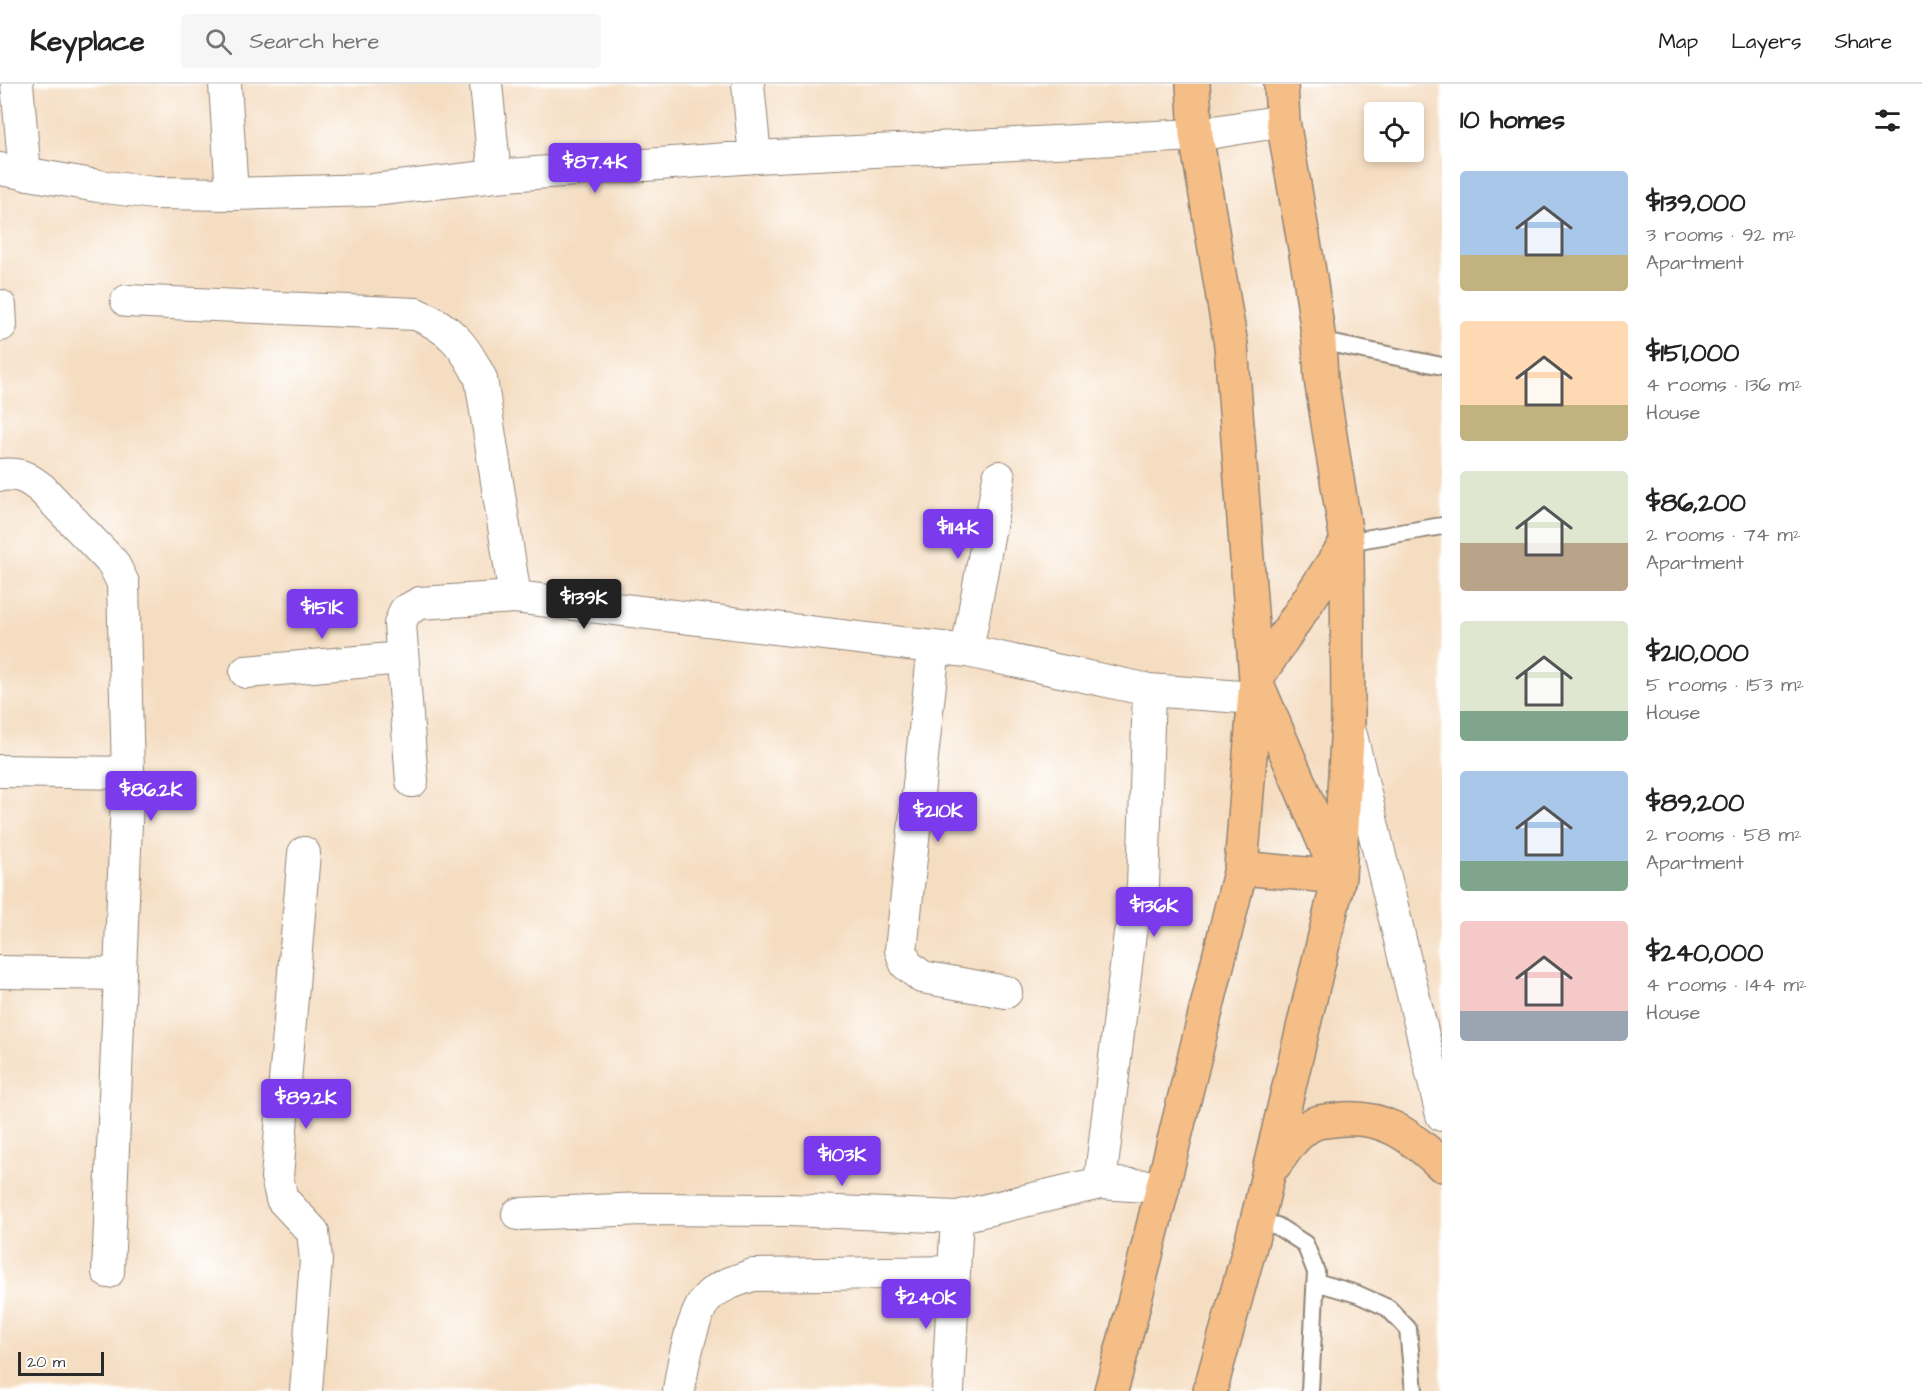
<!DOCTYPE html>
<meta charset="utf-8">
<style>
:root{--surface:#fff;--page:#f6f6f6;--text:#222;--muted:#767676;--line:#e0e0e0;--accent:#7c3aed}
body{margin:0;font-family:"Architects Daughter",sans-serif;background:var(--page);color:var(--text);height:100vh;display:flex;flex-direction:column;font-size:22px;white-space:nowrap}
*{box-sizing:border-box;margin:0}
p{font-size:20px;color:var(--muted)}
.icon{flex:none;width:33px;height:33px;fill:none;stroke:currentColor;stroke-width:2;stroke-linecap:round;stroke-linejoin:round}
.map{position:relative;flex:1;overflow:hidden}
.drawer{display:flex;flex-direction:column;background:var(--surface);width:480px}
.drawer>*{flex:none}
.tools{position:absolute;left:1364px;top:18px;display:grid;gap:12px}
.tools a{display:grid;place-items:center;width:60px;height:60px;border-radius:6px;background:var(--surface);box-shadow:0 3px 9px #0003;font-size:30px}
.scale{position:absolute;left:18px;bottom:15px;width:86px;box-sizing:border-box;padding-left:6px;border:3px solid #2b2b2b;border-top:0;font-size:16px;line-height:21px;white-space:nowrap;color:#2b2b2b;-webkit-text-stroke:4px #fff;paint-order:stroke}
.price{position:absolute;translate:-50% -51px;padding:0 14px;border-radius:6px;background:var(--accent);color:#fff;font-size:20px;line-height:39px;filter:drop-shadow(0 2px 3px #0008)}
.price::after{content:'';position:absolute;left:50%;top:36px;width:18px;height:14px;margin-left:-9px;background:inherit;clip-path:polygon(0 0,100% 0,50% 100%)}
.price.current{background:#222;color:#fff}
ul{padding:0;list-style:none}
li{display:flex;align-items:center;gap:18px;height:150px;padding:0 18px}
li span{display:grid;place-items:center;flex:none;width:168px;height:120px;border-radius:6px;color:#555}
li>.icon{margin-inline-start:auto}
span .icon{width:72px;height:72px;fill:#fffc;stroke-width:1}
li b{font-size:26px}
h2{display:flex;justify-content:space-between;align-items:center;height:72px;padding:0 18px;font-size:26px}
header{display:flex;align-items:center;gap:36px;box-sizing:border-box;height:84px;padding:0 30px;background:var(--surface);border-bottom:2px solid var(--line)}
header strong{font-size:28px}
nav{display:flex;gap:33px;margin-inline-start:auto;font-size:21px}
.search{width:420px;height:54px;background:var(--page);display:flex;align-items:center;gap:15px;box-sizing:border-box;padding:0 21px;border-radius:6px;color:var(--muted);font-size:22px}
main{display:flex;flex:1;min-height:0}
.map>svg:first-child{display:block}
.lines{fill:none;stroke-linecap:round;stroke-linejoin:round}
.lane-casing{stroke:#908476;stroke-width:20}
.street-casing{stroke:#908476;stroke-width:34}
.primary-casing{stroke:#908476;stroke-width:36}
.lane{stroke:#fff;stroke-width:16}
.street{stroke:#fff;stroke-width:32}
.primary{stroke:#f6be87;stroke-width:33}
</style>
<header>
<strong>Keyplace</strong>
<div class="search"><svg class="icon" aria-label="search" viewBox="0 0 24 24"><circle cx="10" cy="10" r="6"/><path d="M15 15l6 6"/></svg>Search here</div>
<nav><a>Map</a><a>Layers</a><a>Share</a></nav>
</header>
<main>
<div class="map">
<svg width="1442" height="1307" viewBox="0 0 1442 1307">
<rect width="100%" height="100%" fill="#fff"/>
<filter id="ink" filterUnits="userSpaceOnUse"><feTurbulence type="fractalNoise" baseFrequency=".0167" numOctaves="2"/><feDisplacementMap in="SourceGraphic" scale="12" xChannelSelector="R" yChannelSelector="G"/><feConvolveMatrix kernelMatrix="1 2 1 2 8 2 1 2 1" color-interpolation-filters="sRGB"/></filter>
<filter id="wash" filterUnits="userSpaceOnUse"><feTurbulence type="fractalNoise" baseFrequency=".008" numOctaves="4" result="noise"/><feDisplacementMap in="SourceGraphic" scale="24" xChannelSelector="R" yChannelSelector="G"/><feGaussianBlur stdDeviation="1.35" result="paint"/><feColorMatrix in="noise" values="0 0 0 0 0 0 0 0 0 0 0 0 0 0 0 0 0 1.4 0 .05"/><feComposite in="paint" operator="in"/></filter>
<g filter="url(#wash)">
<rect width="100%" height="100%" fill="#f5ddc1"/>
</g>
<g filter="url(#ink)">
<g class="lines">
<defs>
<path id="lane" d="M1319,257L1442,282
M1347,458L1442,442
M1257,1137L1277,1142L1305,1160L1316,1188L1310,1307
M1316,1198L1357,1210L1388,1224L1408,1245L1414,1307"/>
<path id="street" d="M17,0L25,90
M225,0L232,110
M486,0L495,92
M748,0L755,73
M0,85L98,102L154,109L232,110L373,106L495,92L755,73L1196,51L1283,37
M127,217L416,230C451,244 465,262 481,295L515,513L967,567L1149,606L1254,614
M0,222L1,241
M0,391C20,389 27,393 42,405L113,479L123,499L128,689L108,1188
M934,563L901,866L906,880L922,893L1006,908
M967,567L999,393
M246,588L402,574
M1351,651L1442,1031
M0,687L128,689
M412,697L400,540L405,527L420,519L515,513
M304,769L277,1093L282,1115L313,1148L316,1176L306,1307
M0,888L120,890
M1100,1099L1130,849L1143,803L1149,606
M518,1130L644,1125L789,1126L957,1133L1100,1099L1163,1103
M679,1307C682,1284 693,1224 711,1210C724,1200 738,1196 753,1191L954,1188L957,1133
M948,1307L954,1188"/>
<path id="primary" d="M1256,595L1347,458
M1258,602L1336,786
M1241,784L1339,793
M1275,1080C1286,1065 1295,1049 1313,1040C1319,1037 1328,1037 1335,1036C1382,1029 1410,1051 1442,1081
M1111,1307L1131,1232L1241,784L1256,595L1231,261L1196,51L1193,0
M1210,1307L1257,1137L1339,793L1348,638L1347,458L1321,295L1319,257L1310,193L1283,37L1281,0"/>
</defs>
<use href="#lane" class="lane-casing"/>
<use href="#street" class="street-casing"/>
<use href="#primary" class="primary-casing"/>
<use href="#lane" class="lane"/>
<use href="#street" class="street"/>
<use href="#primary" class="primary"/>
</g>
</g>
</svg>
<div class="tools">
<a><svg class="icon" aria-label="locate" viewBox="0 0 24 24"><circle cx="12" cy="12" r="6"/><path d="M12 2v4M12 18v4M2 12h4M18 12h4"/></svg></a>
</div>
<div class="scale">20 m</div>
<b class="price" style="left:595px;top:110px">$87.4K</b>
<b class="price" style="left:958px;top:476px">$114K</b>
<b class="price current" style="left:584px;top:546px">$139K</b>
<b class="price" style="left:322px;top:556px">$151K</b>
<b class="price" style="left:151px;top:738px">$86.2K</b>
<b class="price" style="left:938px;top:759px">$210K</b>
<b class="price" style="left:1154px;top:854px">$136K</b>
<b class="price" style="left:306px;top:1046px">$89.2K</b>
<b class="price" style="left:842px;top:1103px">$103K</b>
<b class="price" style="left:926px;top:1246px">$240K</b>
</div>
<section class="drawer">
<h2>10 homes<svg class="icon" aria-label="filters" viewBox="0 0 24 24"><path d="M4 7h16M4 17h16"/><circle cx="9" cy="7" r="2"/><circle cx="15" cy="17" r="2"/></svg></h2>
<ul>
<li><span style="background:linear-gradient(#a9c7e8 70%,#c2b280 0)"><svg class="icon" aria-label="home" viewBox="0 0 24 24"><path d="M3 11l9-7 9 7M6 9v11h12V9"/></svg></span><div><b>$139,000</b><p>3 rooms · 92 m²</p><p>Apartment</p></div></li>
<li><span style="background:linear-gradient(#ffd9b3 70%,#c2b280 0)"><svg class="icon" aria-label="home" viewBox="0 0 24 24"><path d="M3 11l9-7 9 7M6 9v11h12V9"/></svg></span><div><b>$151,000</b><p>4 rooms · 136 m²</p><p>House</p></div></li>
<li><span style="background:linear-gradient(#dfe7d0 60%,#b9a48a 0)"><svg class="icon" aria-label="home" viewBox="0 0 24 24"><path d="M3 11l9-7 9 7M6 9v11h12V9"/></svg></span><div><b>$86,200</b><p>2 rooms · 74 m²</p><p>Apartment</p></div></li>
<li><span style="background:linear-gradient(#dfe7d0 75%,#7fa58c 0)"><svg class="icon" aria-label="home" viewBox="0 0 24 24"><path d="M3 11l9-7 9 7M6 9v11h12V9"/></svg></span><div><b>$210,000</b><p>5 rooms · 153 m²</p><p>House</p></div></li>
<li><span style="background:linear-gradient(#a9c7e8 75%,#7fa58c 0)"><svg class="icon" aria-label="home" viewBox="0 0 24 24"><path d="M3 11l9-7 9 7M6 9v11h12V9"/></svg></span><div><b>$89,200</b><p>2 rooms · 58 m²</p><p>Apartment</p></div></li>
<li><span style="background:linear-gradient(#f6c9c9 75%,#9aa5b1 0)"><svg class="icon" aria-label="home" viewBox="0 0 24 24"><path d="M3 11l9-7 9 7M6 9v11h12V9"/></svg></span><div><b>$240,000</b><p>4 rooms · 144 m²</p><p>House</p></div></li>
</ul>
</section>
</main>
